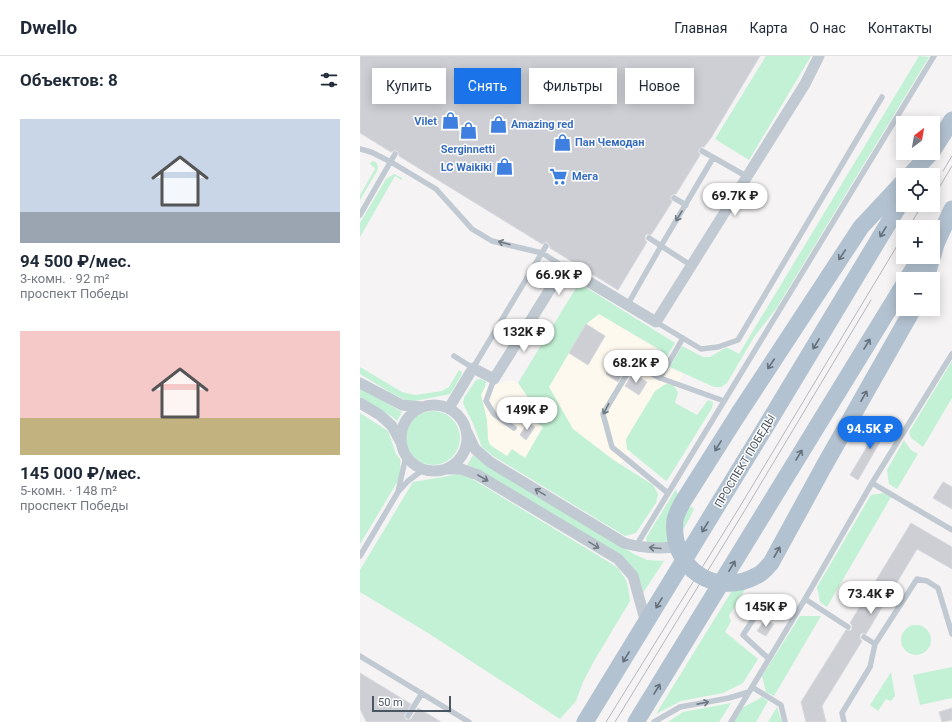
<!DOCTYPE html>
<html lang="ru">
<meta charset="utf-8">
<style>
:root{--surface:#fff;--page:#f6f6f7;--text:#1f2937;--muted:#747a83;--line:#e0e1e3;--accent:#1a73e8}
body{margin:0;font-family:Roboto,sans-serif;background:var(--page);color:var(--text);height:100vh;display:flex;flex-direction:column;font-size:15px;white-space:nowrap}
*{box-sizing:border-box;margin:0}
p{font-size:13px;color:var(--muted)}
.icon{flex:none;width:22px;height:22px;fill:none;stroke:currentColor;stroke-width:2;stroke-linecap:round;stroke-linejoin:round}
.map{position:relative;flex:1;overflow:hidden}
.panel{display:flex;flex-direction:column;background:var(--surface);width:360px}
.panel>*{flex:none}
.hud{position:absolute;left:12px;top:12px;width:380px;height:36px;display:flex;gap:8px}
.needle{width:26px;rotate:31deg}
.fabs{position:absolute;left:536px;top:60px;display:grid;gap:8px}
.fabs a{display:grid;place-items:center;width:44px;height:44px;border-radius:0px;background:var(--surface);box-shadow:0 2px 10px #0003;font-size:20px}
.scale{position:absolute;left:12px;bottom:10px;width:79px;box-sizing:border-box;padding-left:4px;border:2px solid #4a5661;border-top:0;font-size:11px;line-height:14px;white-space:nowrap;color:#4a5661;-webkit-text-stroke:3px #fff;paint-order:stroke}
.price{position:absolute;translate:-50% -34px;padding:0 9px;border-radius:14px;background:#fff;color:#222;font-size:13px;line-height:26px;filter:drop-shadow(0 1px 2px #0008)}
.price::after{content:'';position:absolute;left:50%;top:24px;width:12px;height:9px;margin-left:-6px;background:inherit;clip-path:polygon(0 0,100% 0,50% 100%)}
.price.on{background:var(--accent);color:#fff}
ul{padding:0;list-style:none}
li{display:grid;align-content:center;gap:8px;height:212px;padding:0 20px}
li span{display:grid;place-items:center;height:124px;border-radius:0px;color:#555}
li>.icon{margin-inline-start:auto}
span .icon{width:72px;height:72px;fill:#fffc;stroke-width:1}
li b{font-size:17px}
h2{display:flex;justify-content:space-between;align-items:center;height:48px;padding:0 20px;font-size:17px}
.tag{padding:0 14px;border-radius:0px;background:var(--surface);box-shadow:0 2px 10px #0003;font-size:14px;line-height:36px}
.tag.on{background:var(--accent);color:#fff}
header{display:flex;align-items:center;gap:24px;box-sizing:border-box;height:56px;padding:0 20px;background:var(--surface);border-bottom:1px solid var(--line)}
header strong{font-size:19px}
nav{display:flex;gap:22px;margin-inline-start:auto;font-size:14px}
main{display:flex;flex:1;min-height:0}
.map>svg:first-child{display:block}
.commercial{fill:#fdf9ef}
.green{fill:#c3f1d5}
.building{fill:#cdcfd5;stroke:#d7d9de}
.lines{fill:none;stroke-linecap:round;stroke-linejoin:round}
.lane{stroke:#c1cad2;stroke-width:5.5}
.street{stroke:#c1cad2;stroke-width:11}
.primary{stroke:#b3c2d1;stroke-width:17}
.tram{stroke:#b5b8bd;stroke-width:1}
.primary-bridge{stroke:#b3c2d1;stroke-width:17}
.oneway{stroke:#6e7983}
.oneway2{stroke:#64717d}
.labels{text-anchor:middle;dominant-baseline:central;stroke-width:3;stroke-linejoin:round;paint-order:stroke}
.shop-label{font-size:11px;font-weight:bold;fill:#366cbe;stroke:#fff;text-anchor:start}
.street-label{font-size:11px;fill:#4a5661;stroke:#fff}
</style>
<header>
<strong>Dwello</strong>
<nav><a>Главная</a><a>Карта</a><a>О нас</a><a>Контакты</a></nav>
</header>
<main>
<section class="panel">
<h2>Объектов: 8<svg class="icon" aria-label="filters" viewBox="0 0 24 24"><path d="M4 7h16M4 17h16"/><circle cx="9" cy="7" r="2"/><circle cx="15" cy="17" r="2"/></svg></h2>
<ul>
<li><span style="background:linear-gradient(#c9d6e8 75%,#9aa5b1 0)"><svg class="icon" aria-label="home" viewBox="0 0 24 24"><path d="M3 11l9-7 9 7M6 9v11h12V9"/></svg></span><div><b>94 500 ₽/мес.</b><p>3-комн. · 92 m²</p><p>проспект Победы</p></div></li>
<li><span style="background:linear-gradient(#f6c9c9 70%,#c2b280 0)"><svg class="icon" aria-label="home" viewBox="0 0 24 24"><path d="M3 11l9-7 9 7M6 9v11h12V9"/></svg></span><div><b>145 000 ₽/мес.</b><p>5-комн. · 148 m²</p><p>проспект Победы</p></div></li>
</ul>
</section>
<div class="map">
<svg width="592" height="666" viewBox="0 0 592 666">
<rect width="100%" height="100%" fill="#f5f3f3"/>
<path class="commercial" d="M239,258L302,296L297,306L323,318L316,332L313,329L295,335L266,383L267,393L272,396L260,408L213,373L189,331L226,268Z
M151,324L158,327L162,332L166,341L175,351L183,371L165,402L147,400L130,389L128,383L127,364L121,339L125,331Z"/>
<path class="green" d="M406,0H451L389,104L355,83Z
M559,0L569,1L416,253L394,281L367,327L361,331H354L310,311L322,290L343,301H350L365,292H368L379,298Z
M12,105L16,106L18,110L17,115L0,144V139L15,113V112L10,108Z
M34,118L42,122V124L35,120L0,181V167L26,123Z
M219,227L315,287L302,308L295,305L302,295L239,258L226,268L189,331L213,373L252,403L293,429L298,438L296,447L276,477L265,480L133,400L122,391L112,365L105,352L103,347L104,342L116,324L120,323L126,325L125,331L121,339L127,364L128,383L130,389L147,400L152,393L165,402L183,371L168,361L175,351L158,327Z
M592,305V342L563,391L551,382L549,376Z
M0,311L42,336L55,339L82,335L89,331L99,314L102,316L101,320L90,338L50,346L33,338L0,318Z
M308,328L313,329L318,336L315,347L337,359L348,344L353,346L352,352L308,423L306,425L267,393L266,383L295,335L304,329Z
M0,332L42,356L37,365L34,362L0,341Z
M46 382a27 27 0 1 1 54 0a27 27 0 1 1-54 0Z
M0,357L28,375L36,398L40,403L41,420L0,488Z
M544,384L551,394L558,398L537,433L529,428L527,414Z
M113,399L274,498L287,504L304,505L283,537C280,520 273,509 259,498L115,412L107,409Z
M100,418L109,421L252,508L258,512L266,524L268,531L270,545L234,605L223,626L216,645L200,663L68,577L0,536V514L53,426Z
M316,433L319,443L334,453C328,465 320,485 305,488C300,490 292,488 287,488L286,482Z
M524,437L531,441L467,551L460,546L457,531L511,439Z
M387,530L369,560L371,565L365,576L398,603L383,627L363,637L321,645L296,658L373,533Z
M440,560H461L414,640L406,636L402,620Z
M541 584a15 15 0 1 1 30 0a15 15 0 1 1-30 0Z
M592,611V642L560,649L553,619Z
M531,616L535,640L531,645L526,643L518,655L510,649Z
M402,641L408,645L396,666H373L382,652Z
M371,647L359,666H308L323,656Z
M417,651L422,666H408Z"/>
<path class="building" d="M0,0H400L351,82L344,91H342L339,93L338,95L340,99L316,138H314L311,140L310,142L312,146L291,179L287,178L285,180V184L287,186L258,234L190,192V190L188,187L186,186L182,188L39,100V98L37,95L35,94L31,96L0,77Z
M226,268L245,280L228,309L209,297Z
M254,305L266,312L258,326L246,318Z
M273,317L287,326L279,339L265,330Z
M159,344L170,351L165,361L153,353Z
M523,364L530,369L498,424L490,419Z
M168,366L175,371L166,384L160,379Z
M583,426L592,431V453L573,442Z
M551,467L592,491V513L557,493L506,578L502,577L500,579V583L502,585L462,650L466,666H446L441,646L486,574L490,575L492,573V569L490,567Z
M405,563L414,568L406,580L397,575Z
M0,617L51,648L44,660L46,664L51,663L58,652L81,666H8L6,665L0,653Z
M592,652V664L582,666L579,656Z"/>
<g class="lines">
<path class="lane" d="M0,93L11,96L31,106L76,133L112,173L132,185L182,197L204,211
M342,95L386,120
M314,142L326,149
M0,159L35,98
M289,182L332,210
M268,248L301,190L353,102
M296,266L341,293L358,291L378,284L522,41
M94,300L113,312L186,190
M300,322L323,282
M134,323L126,345L134,358L154,372
M512,427L592,474
M38,436L46,400
M308,437L252,391L243,358L273,308L300,322L364,345
M276,490L574,0
M0,500L38,436L48,425L64,413
M445,543L488,571
M398,556L383,579L409,603
M504,581L515,588
M0,600L109,666
M392,631L421,649L425,666
M48,660L62,637
M294,666L320,651L369,642L389,636
M371,666L445,543L512,427L592,298
M484,666L482,657L510,611L515,588L557,523L567,525L578,532L592,578"/>
<path class="street" d="M0,327L42,349L62,351
M0,347L20,359L32,370L40,385
M41 382a33 33 0 1 1 66 0a33 33 0 1 1-66 0Z
M89,352L113,312L134,323L204,211L296,266L445,28L459,0
M107,376L115,393L130,406L264,487C284,493 303,493 323,490
M86,413H101L118,419L258,503L273,520L286,567"/>
<path class="primary" d="M573,94L592,64
M550,119L570,98
M573,199L576,188L592,153
M547,223L561,201
M566,223L572,201
M379,357L501,171L543,126
M464,410L553,253
M225,666L414,357L543,143
M276,666L543,230"/>
<path class="tram" d="M583,115L592,100
M573,142L592,110
M549,171L562,149
M246,666L379,452L543,180
M255,666L385,454L511,244"/>
<path class="primary-bridge" d="M379,357L322,447C320,452 316,458 315,464C310,512 355,543 398,519C403,517 407,511 411,507L464,410"/>
</g>
<defs><path id="oneway-shaft" d="M-6 0H5M1.5-3L5.5 0L1.5 3" fill="none" stroke-width="1.6" stroke-linecap="round" stroke-linejoin="round"/></defs>
<g class="oneway">
<use href="#oneway-shaft" transform="translate(319 160) rotate(121)"/>
<use href="#oneway-shaft" transform="translate(144 187) rotate(-165)"/>
<use href="#oneway-shaft" transform="translate(246 353) rotate(117)"/>
<use href="#oneway-shaft" transform="translate(123 422) rotate(30)"/>
<use href="#oneway-shaft" transform="translate(180 436) rotate(-149)"/>
<use href="#oneway-shaft" transform="translate(234 489) rotate(31)"/>
<use href="#oneway-shaft" transform="translate(295 492) rotate(-175)"/>
<use href="#oneway-shaft" transform="translate(343 647) rotate(-11)"/>
</g>
<g class="oneway2">
<use href="#oneway-shaft" transform="translate(523 176) rotate(121)"/>
<use href="#oneway-shaft" transform="translate(482 199) rotate(124)"/>
<use href="#oneway-shaft" transform="translate(456 288) rotate(121)"/>
<use href="#oneway-shaft" transform="translate(507 288) rotate(-59)"/>
<use href="#oneway-shaft" transform="translate(411 308) rotate(124)"/>
<use href="#oneway-shaft" transform="translate(504 340) rotate(-60)"/>
<use href="#oneway-shaft" transform="translate(358 390) rotate(122)"/>
<use href="#oneway-shaft" transform="translate(439 399) rotate(-59)"/>
<use href="#oneway-shaft" transform="translate(345 471) rotate(121)"/>
<use href="#oneway-shaft" transform="translate(417 496) rotate(-61)"/>
<use href="#oneway-shaft" transform="translate(372 510) rotate(-59)"/>
<use href="#oneway-shaft" transform="translate(299 547) rotate(121)"/>
<use href="#oneway-shaft" transform="translate(266 601) rotate(122)"/>
<use href="#oneway-shaft" transform="translate(297 633) rotate(-59)"/>
</g>
<defs>
<symbol id="shop-bare" viewBox="-9 -9 18 18"><path d="M-5-2.5h2.3a2.7 3.5 0 0 1 5.4 0H5L5.5 6h-11ZM-1.5-2.5h3a1.5 2.3 0 0 0-3 0Z" fill="#3f7fe0" stroke="#fff" stroke-width="2.5" paint-order="stroke"/></symbol>
<symbol id="supermarket-bare" viewBox="-9 -9 18 18"><path d="M-6-5.5h2.5l.6 2H6L4.5 2H-2.5L-4.4-4H-6ZM-1.5 3.2a1.3 1.3 0 1 0 .1 0ZM3 3.2a1.3 1.3 0 1 0 .1 0Z" fill="#3f7fe0" stroke="#fff" stroke-width="2.5" paint-order="stroke"/></symbol>
</defs>
<g fill-rule="evenodd">
<use href="#shop-bare" x="78" y="52" width="25" height="25"/>
<use href="#shop-bare" x="126" y="56" width="25" height="25"/>
<use href="#shop-bare" x="96" y="62" width="25" height="25"/>
<use href="#shop-bare" x="190" y="74" width="25" height="25"/>
<use href="#shop-bare" x="132" y="98" width="25" height="25"/>
<use href="#supermarket-bare" x="186" y="108" width="25" height="25"/>
</g>
<g class="labels">
<g class="shop-label">
<text x="77" y="65" text-anchor="end">Vilet</text>
<text x="151" y="68">Amazing red</text>
<text x="215" y="86">Пан Чемодан</text>
<text x="108" y="93" text-anchor="middle">Serginnetti</text>
<text x="132" y="111" text-anchor="end">LC Waikiki</text>
<text x="212" y="120">Мега</text>
</g>
<g class="street-label">
<text transform="translate(385 405) rotate(-59)">ПРОСПЕКТ ПОБЕДЫ</text>
</g>
</g>
</svg>
<div class="fabs">
<a><svg class="needle" viewBox="-14 -14 28 28"><path d="M0-13l5 13h-10z" fill="#e53935"/><path d="M0 13l5-13h-10z" fill="#747a83"/></svg></a>
<a><svg class="icon" aria-label="locate" viewBox="0 0 24 24"><circle cx="12" cy="12" r="6"/><path d="M12 2v4M12 18v4M2 12h4M18 12h4"/></svg></a>
<a>+</a>
<a>−</a>
</div>
<div class="scale">50 m</div>
<b class="price" style="left:375px;top:161px">69.7K ₽</b>
<b class="price" style="left:199px;top:240px">66.9K ₽</b>
<b class="price" style="left:164px;top:297px">132K ₽</b>
<b class="price" style="left:276px;top:328px">68.2K ₽</b>
<b class="price" style="left:167px;top:375px">149K ₽</b>
<b class="price on" style="left:510px;top:394px">94.5K ₽</b>
<b class="price" style="left:511px;top:559px">73.4K ₽</b>
<b class="price" style="left:406px;top:572px">145K ₽</b>
<div class="hud">
<a class="tag">Купить</a>
<a class="tag on">Снять</a>
<a class="tag">Фильтры</a>
<a class="tag">Новое</a>
</div>
</div>
</main>
